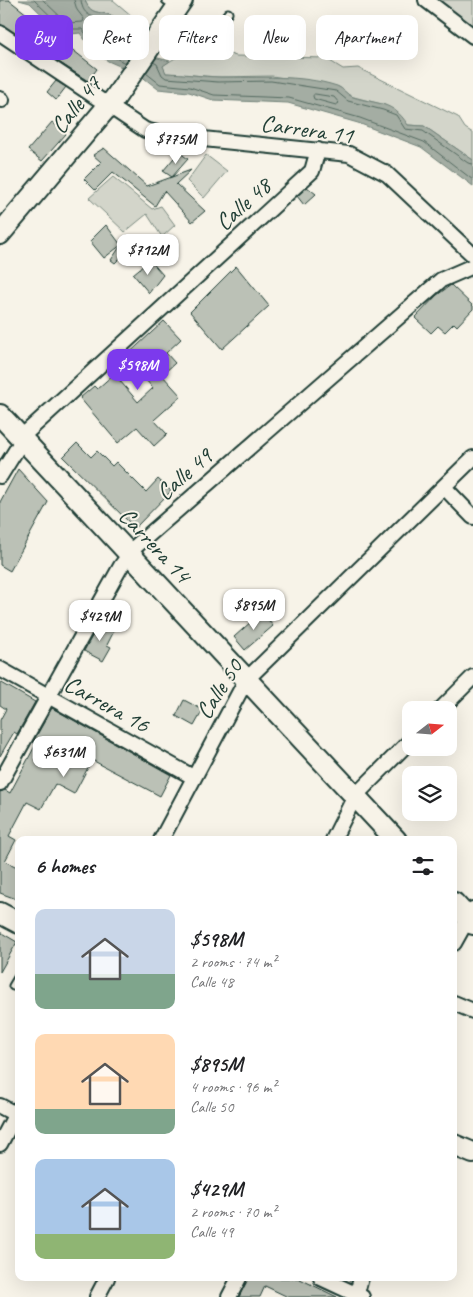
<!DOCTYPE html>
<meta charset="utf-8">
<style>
:root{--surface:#fff;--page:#f6f6f6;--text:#202124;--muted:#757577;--accent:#7c3aed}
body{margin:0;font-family:Caveat,sans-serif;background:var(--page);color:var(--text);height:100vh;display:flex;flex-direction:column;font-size:19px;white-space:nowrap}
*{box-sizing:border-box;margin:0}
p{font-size:16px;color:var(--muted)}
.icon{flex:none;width:28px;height:28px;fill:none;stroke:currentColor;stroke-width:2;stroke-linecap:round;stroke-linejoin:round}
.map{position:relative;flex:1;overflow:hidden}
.details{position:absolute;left:15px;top:836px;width:442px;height:445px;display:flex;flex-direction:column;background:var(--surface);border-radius:10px;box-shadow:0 5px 20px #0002}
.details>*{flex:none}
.banner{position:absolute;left:15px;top:15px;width:444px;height:45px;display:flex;gap:10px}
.needle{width:32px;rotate:73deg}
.fabs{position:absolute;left:402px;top:701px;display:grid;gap:10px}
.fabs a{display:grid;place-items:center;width:55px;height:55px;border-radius:10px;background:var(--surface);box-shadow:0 5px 20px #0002;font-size:25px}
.price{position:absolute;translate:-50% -42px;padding:0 11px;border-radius:10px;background:#fff;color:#222;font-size:16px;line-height:32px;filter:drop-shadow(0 1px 2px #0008)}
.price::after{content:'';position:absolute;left:50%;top:30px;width:15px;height:11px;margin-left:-8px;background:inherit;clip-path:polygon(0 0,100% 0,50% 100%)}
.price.active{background:var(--accent);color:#fff}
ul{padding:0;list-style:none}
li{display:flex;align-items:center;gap:15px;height:125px;padding:0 20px}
li span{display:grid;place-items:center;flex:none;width:140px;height:100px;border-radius:10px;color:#555}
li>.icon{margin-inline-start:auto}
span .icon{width:60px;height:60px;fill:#fffc;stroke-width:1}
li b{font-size:21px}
h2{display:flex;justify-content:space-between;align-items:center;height:60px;padding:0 20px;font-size:21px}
.pill{padding:0 18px;border-radius:10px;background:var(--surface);box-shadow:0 5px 20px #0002;font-size:18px;line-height:45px}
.pill.active{background:var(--accent);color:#fff}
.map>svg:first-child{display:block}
.green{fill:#d3d5ca;stroke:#79897f}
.water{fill:#a4ada3;stroke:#6f8077}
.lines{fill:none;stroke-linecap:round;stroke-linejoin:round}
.shore{stroke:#546a60;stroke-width:1}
.building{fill:#bbc1b6;stroke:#1f3d34}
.lane-casing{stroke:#1f3d34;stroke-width:11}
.street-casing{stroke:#1f3d34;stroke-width:18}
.secondary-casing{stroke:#1f3d34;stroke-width:24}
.lane{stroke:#f7f3e8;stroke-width:7}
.street{stroke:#f7f3e8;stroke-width:14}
.secondary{stroke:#f7f3e8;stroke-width:20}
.labels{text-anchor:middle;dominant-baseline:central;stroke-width:4;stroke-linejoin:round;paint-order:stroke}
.street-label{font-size:24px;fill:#1f3d34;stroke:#f7f3e8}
</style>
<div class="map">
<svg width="473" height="1297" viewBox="0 0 473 1297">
<rect width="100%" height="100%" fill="#f7f3e8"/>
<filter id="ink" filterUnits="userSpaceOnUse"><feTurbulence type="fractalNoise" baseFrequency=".02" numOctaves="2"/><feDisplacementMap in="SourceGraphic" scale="10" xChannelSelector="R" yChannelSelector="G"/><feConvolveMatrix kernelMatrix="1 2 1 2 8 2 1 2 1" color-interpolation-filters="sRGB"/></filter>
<g filter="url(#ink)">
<path class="green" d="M85,0H113L138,21L131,28C124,24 117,18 110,15C99,11 90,15 85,0Z
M438,0H473V28Z
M203,46L236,56L325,58L343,69L358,68L458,117L465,128L473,133V160L424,126L408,125L385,105L350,96L339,87L272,76L218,77L166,73L162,66L187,51Z
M206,155L227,171L204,198L187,181Z
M113,177L152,209L161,206L175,225L162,237L147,214L125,232L89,198Z"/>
<path class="water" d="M19,0H85C90,15 99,11 110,15C117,18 124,24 131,28L135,44L154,57L170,61L163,66L166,73C184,73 202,77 220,77C258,78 300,74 337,86C343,88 347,95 353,97C378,105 392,100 408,125L424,126L473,160V186L421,147L358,123L288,103L213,100L189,92L158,89L140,75L108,61L93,51L80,33L63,35L30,3Z"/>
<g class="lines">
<path class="shore" d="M34,0L64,29H82L97,48L125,63
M43,0L67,23L83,22L84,19L77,10L74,0
M81,0C83,19 95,16 108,20C114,21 121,27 126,31L130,46L134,50
M93,24L106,26L120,34L126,55C111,56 98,39 90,28Z
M153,62L157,64L162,75L166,78L218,82L271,81L336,91L348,101L383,110L396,115L405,129L423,131L468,163L473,164
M146,73L160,84L190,87L214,95L289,98L360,118L424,142L473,180
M315,94L334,97L339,103L336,105L314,99L313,96Z"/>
</g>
<path class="building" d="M0,0H9L97,69L88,81L0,24Z
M56,81L66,87L56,100L47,92Z
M52,122L66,134L42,161L28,150Z
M104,148L147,186L191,170L176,184L205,211L192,222L164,191L155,206L113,172L95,190L84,179L101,162L93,155Z
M179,152L188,159L172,177L163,171Z
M307,187L316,194L304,205L297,196Z
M106,225L121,245L104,258L90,241Z
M128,235L136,242L115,263L111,260Z
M150,260L163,275L149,293L133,274Z
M236,266L269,306L222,349L190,312Z
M451,285L473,306V309L457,326L454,323L445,332L438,326L431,333L415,318L437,295Z
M164,321L181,339L166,353L175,363L162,375L181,396L154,420L167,434L154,446L137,427L118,443L80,398L94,386L97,389L114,374L138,402L153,388L125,357Z
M77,443L91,457L97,451L112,466L116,462L146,492L158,479L171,491L135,528L63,457Z
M18,469L48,502L10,571L0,565V502Z
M262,612L273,626L245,650L234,637Z
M100,622L115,629L107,645L111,647L103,661L84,651Z
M0,682L35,702L17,734L14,732L0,756V720L6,709L0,705Z
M184,700L203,710L194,726L176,716Z
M52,708L171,775L160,796L92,760L74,794L55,784L41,809L27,802L9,836L16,840L5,861L19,868V900L0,893V792L5,790L10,793L36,744L33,742Z
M0,932L17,942L0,972Z
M248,1278H298L337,1297H288L265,1286L260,1297H239Z"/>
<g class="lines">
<defs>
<path id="lane" d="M166,0L177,7
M173,18L210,30L216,29L228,13
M13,986L19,976"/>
<path id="street" d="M426,0L473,36
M0,33L145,130L164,135L349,154L387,174L473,255
M0,99L2,100
M0,476L28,431L312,171L318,150
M445,488L473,517
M0,669L193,777
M440,710L473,677
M0,783L121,566L135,547L441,280L473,266
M161,840L246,680L473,458
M333,840L355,796L411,740
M454,943L473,909
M454,1003L473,1011
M0,1106L19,1116
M0,1144L19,1108
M321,1278L362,1297
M97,1297L107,1278
M229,1297L239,1278
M356,1297L361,1278"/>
<path id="secondary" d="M0,234L115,98L182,0
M0,415L396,840
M454,903L473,924
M0,913L19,923
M454,1145L473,1153"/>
</defs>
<use href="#lane" class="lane-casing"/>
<use href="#street" class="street-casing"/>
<use href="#secondary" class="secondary-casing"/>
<use href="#lane" class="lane"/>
<use href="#street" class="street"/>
<use href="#secondary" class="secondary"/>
</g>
</g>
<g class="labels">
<g class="street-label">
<text transform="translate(76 105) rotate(-51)">Calle 47</text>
<text transform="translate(307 129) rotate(8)">Carrera 11</text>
<text transform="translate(243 204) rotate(-42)">Calle 48</text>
<text transform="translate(184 474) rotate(-41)">Calle 49</text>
<text transform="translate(155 545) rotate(47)">Carrera 14</text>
<text transform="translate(219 689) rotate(-57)">Calle 50</text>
<text transform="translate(107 704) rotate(29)">Carrera 16</text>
</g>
</g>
</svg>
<div class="fabs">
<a><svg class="needle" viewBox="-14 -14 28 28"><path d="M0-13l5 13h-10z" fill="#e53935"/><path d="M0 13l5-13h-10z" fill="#757577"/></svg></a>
<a><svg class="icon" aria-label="layers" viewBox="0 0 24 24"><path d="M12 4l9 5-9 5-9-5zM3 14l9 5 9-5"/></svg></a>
</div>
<b class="price" style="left:176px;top:165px">$775M</b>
<b class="price" style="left:148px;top:276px">$712M</b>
<b class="price active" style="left:138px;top:391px">$598M</b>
<b class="price" style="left:254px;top:631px">$895M</b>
<b class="price" style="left:100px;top:642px">$429M</b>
<b class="price" style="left:64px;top:778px">$631M</b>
<div class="banner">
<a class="pill active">Buy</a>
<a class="pill">Rent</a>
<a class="pill">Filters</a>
<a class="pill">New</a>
<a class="pill">Apartment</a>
</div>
<section class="details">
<h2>6 homes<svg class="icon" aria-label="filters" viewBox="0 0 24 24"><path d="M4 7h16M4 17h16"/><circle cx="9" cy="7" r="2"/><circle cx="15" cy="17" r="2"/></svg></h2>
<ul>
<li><span style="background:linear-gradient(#c9d6e8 65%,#7fa58c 0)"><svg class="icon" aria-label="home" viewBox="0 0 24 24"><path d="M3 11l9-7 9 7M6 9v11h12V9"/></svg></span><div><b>$598M</b><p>2 rooms · 74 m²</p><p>Calle 48</p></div></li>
<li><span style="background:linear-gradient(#ffd9b3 75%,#7fa58c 0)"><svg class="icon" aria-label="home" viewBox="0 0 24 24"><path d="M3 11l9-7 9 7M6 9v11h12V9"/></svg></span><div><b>$895M</b><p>4 rooms · 96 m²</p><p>Calle 50</p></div></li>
<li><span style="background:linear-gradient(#a9c7e8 75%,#8fb573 0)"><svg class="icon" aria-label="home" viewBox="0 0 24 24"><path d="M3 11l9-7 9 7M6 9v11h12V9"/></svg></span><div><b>$429M</b><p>2 rooms · 70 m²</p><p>Calle 49</p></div></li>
</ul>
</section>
</div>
